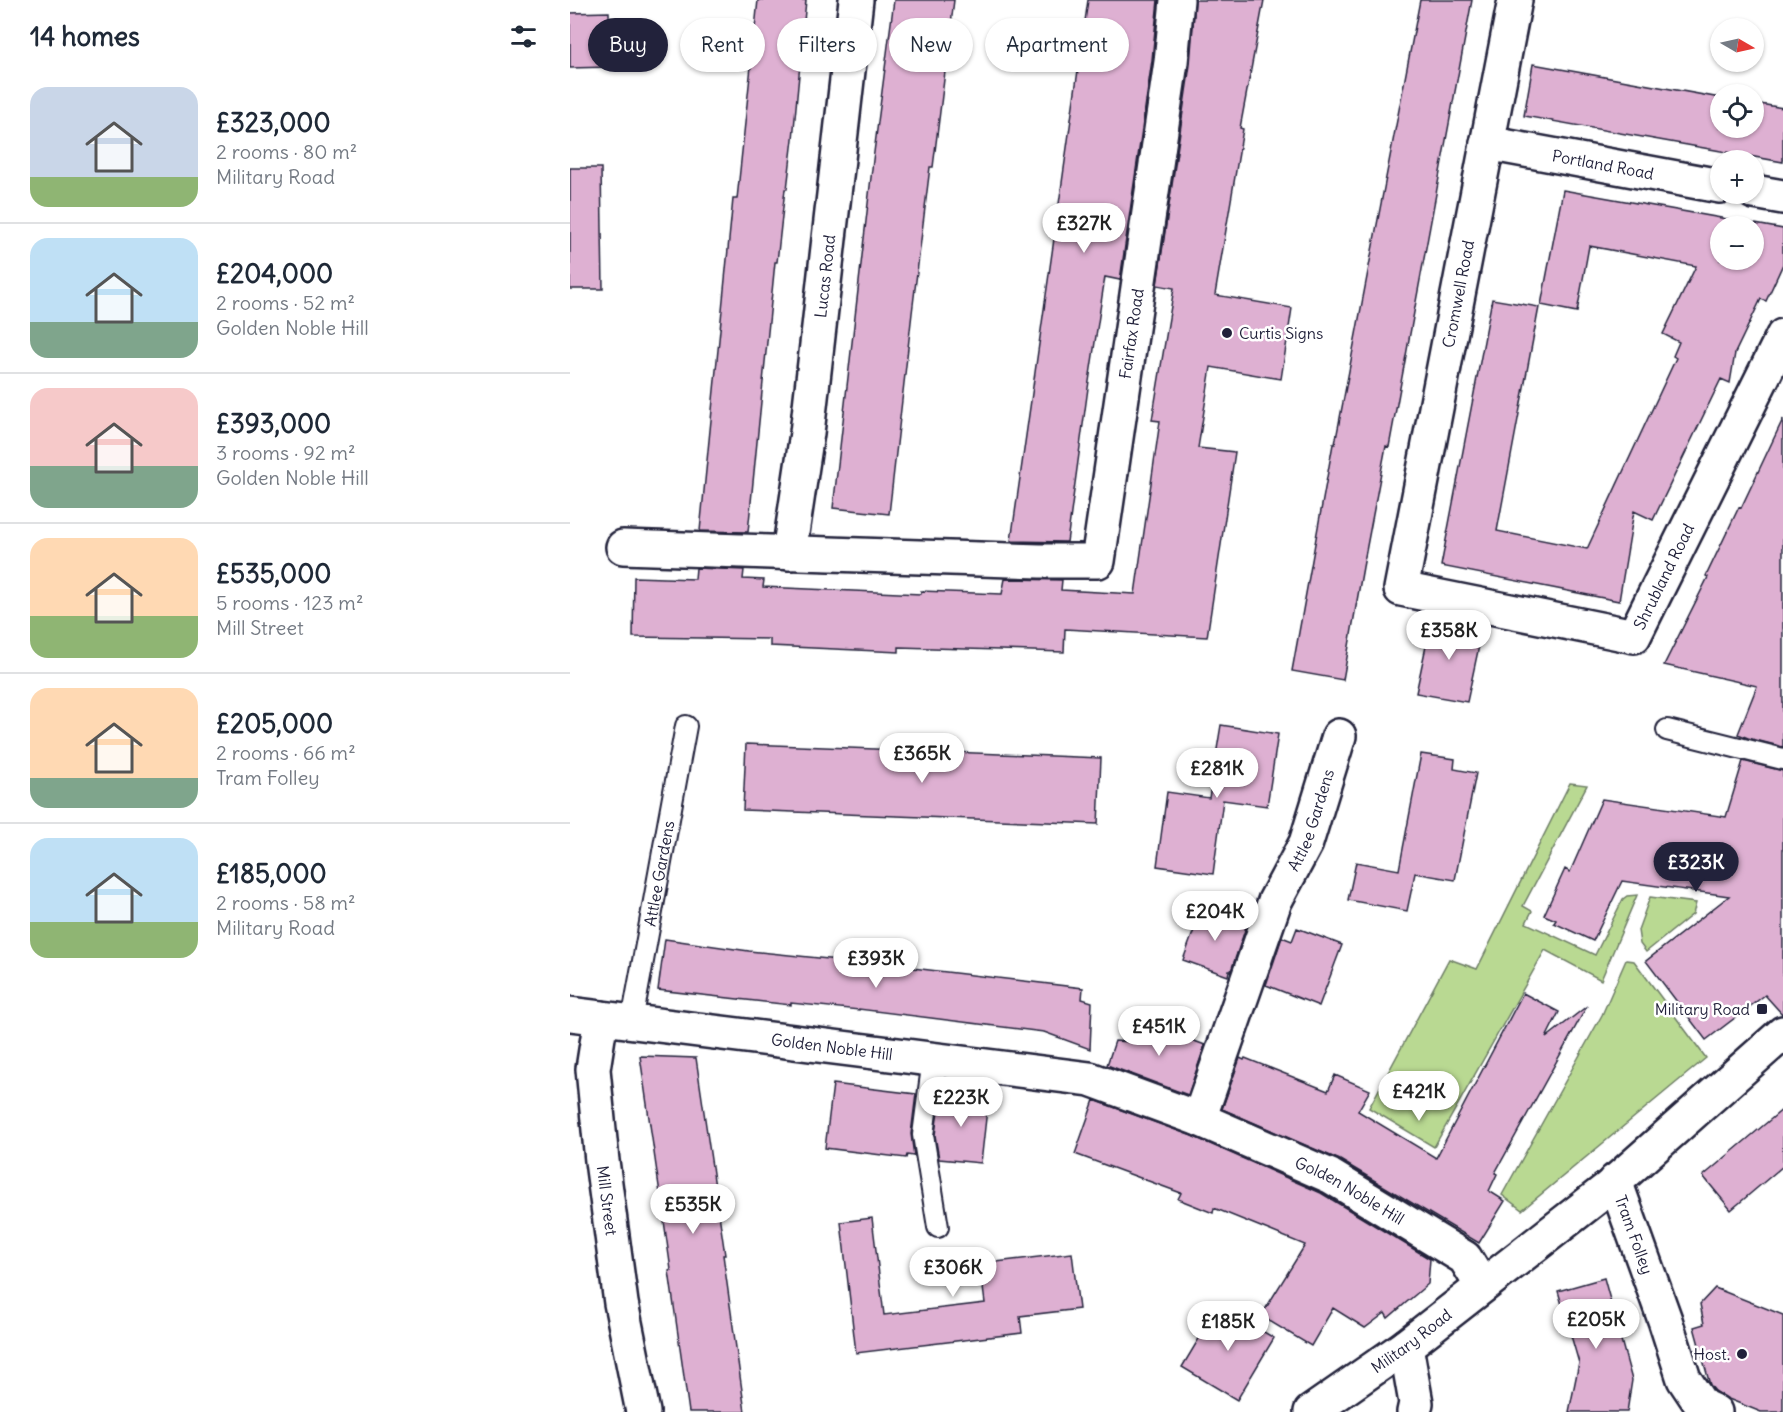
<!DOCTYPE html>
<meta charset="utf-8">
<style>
:root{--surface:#fff;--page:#f2f2f3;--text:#1f2937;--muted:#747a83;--line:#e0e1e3;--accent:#22223b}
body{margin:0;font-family:Delius,sans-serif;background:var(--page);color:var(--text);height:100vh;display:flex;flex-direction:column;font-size:22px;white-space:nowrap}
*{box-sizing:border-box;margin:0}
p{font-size:20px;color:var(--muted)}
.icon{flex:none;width:33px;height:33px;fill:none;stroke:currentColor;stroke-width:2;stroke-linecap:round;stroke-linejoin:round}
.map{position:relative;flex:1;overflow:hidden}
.details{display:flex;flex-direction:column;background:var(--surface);width:570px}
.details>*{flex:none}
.top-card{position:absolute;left:18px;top:18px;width:570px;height:54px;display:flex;gap:12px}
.needle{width:39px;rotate:99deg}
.tools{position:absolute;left:1140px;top:18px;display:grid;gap:12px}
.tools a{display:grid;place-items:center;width:54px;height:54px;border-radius:50%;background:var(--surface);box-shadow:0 2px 4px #0004;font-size:30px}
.price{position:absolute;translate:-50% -51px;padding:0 14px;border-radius:21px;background:#fff;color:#222;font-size:20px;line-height:39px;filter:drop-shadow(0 2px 3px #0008)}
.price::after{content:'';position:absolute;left:50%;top:36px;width:18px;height:14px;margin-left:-9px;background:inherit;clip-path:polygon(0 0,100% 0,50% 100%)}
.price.on{background:var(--accent);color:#fff}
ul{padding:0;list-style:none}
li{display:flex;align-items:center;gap:18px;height:150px;padding:0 30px}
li+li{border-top:2px solid var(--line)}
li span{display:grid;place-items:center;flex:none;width:168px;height:120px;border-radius:18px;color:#555}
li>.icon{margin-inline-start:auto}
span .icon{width:72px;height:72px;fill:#fffc;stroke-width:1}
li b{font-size:26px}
h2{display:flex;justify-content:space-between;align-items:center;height:72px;padding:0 30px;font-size:26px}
.pill{padding:0 21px;border-radius:27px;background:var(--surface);box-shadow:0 2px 4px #0004;font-size:21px;line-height:54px}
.pill.on{background:var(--accent);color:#fff}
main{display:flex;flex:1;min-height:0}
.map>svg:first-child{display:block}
.green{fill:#b9d992;stroke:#6e7e66;stroke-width:1.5}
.building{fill:#deb0d2;stroke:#22223b;stroke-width:1.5;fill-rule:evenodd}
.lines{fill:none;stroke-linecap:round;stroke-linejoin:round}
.service-casing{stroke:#22223b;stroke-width:24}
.minor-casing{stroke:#22223b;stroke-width:38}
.tertiary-casing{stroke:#22223b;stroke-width:38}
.service{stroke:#fff;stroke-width:20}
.minor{stroke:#fff;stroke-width:33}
.tertiary{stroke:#fff;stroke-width:33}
.poi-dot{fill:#22223b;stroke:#fff;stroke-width:2}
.labels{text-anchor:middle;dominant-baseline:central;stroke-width:5;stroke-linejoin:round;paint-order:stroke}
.street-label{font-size:16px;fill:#22223b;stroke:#fff}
.poi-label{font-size:16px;fill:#22223b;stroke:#fff;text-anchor:end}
</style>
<main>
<section class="details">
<h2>14 homes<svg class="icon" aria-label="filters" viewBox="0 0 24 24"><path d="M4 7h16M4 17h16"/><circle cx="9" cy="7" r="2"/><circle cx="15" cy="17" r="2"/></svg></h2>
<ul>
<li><span style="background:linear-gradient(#c9d6e8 75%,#8fb573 0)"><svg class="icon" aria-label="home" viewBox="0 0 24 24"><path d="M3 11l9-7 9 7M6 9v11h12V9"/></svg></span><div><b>£323,000</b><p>2 rooms · 80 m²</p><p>Military Road</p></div></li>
<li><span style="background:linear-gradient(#bfe0f5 70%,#7fa58c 0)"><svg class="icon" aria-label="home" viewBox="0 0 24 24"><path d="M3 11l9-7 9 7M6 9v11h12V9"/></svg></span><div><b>£204,000</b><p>2 rooms · 52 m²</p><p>Golden Noble Hill</p></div></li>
<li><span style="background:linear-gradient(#f6c9c9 65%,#7fa58c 0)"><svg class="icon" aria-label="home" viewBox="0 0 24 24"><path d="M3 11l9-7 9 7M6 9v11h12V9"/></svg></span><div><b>£393,000</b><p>3 rooms · 92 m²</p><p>Golden Noble Hill</p></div></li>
<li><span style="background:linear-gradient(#ffd9b3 65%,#8fb573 0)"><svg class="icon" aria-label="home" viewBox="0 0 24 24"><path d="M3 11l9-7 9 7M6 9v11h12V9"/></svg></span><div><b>£535,000</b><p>5 rooms · 123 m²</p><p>Mill Street</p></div></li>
<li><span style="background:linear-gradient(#ffd9b3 75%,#7fa58c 0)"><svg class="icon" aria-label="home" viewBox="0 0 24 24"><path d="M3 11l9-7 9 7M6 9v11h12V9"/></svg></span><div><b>£205,000</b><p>2 rooms · 66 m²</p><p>Tram Folley</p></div></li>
<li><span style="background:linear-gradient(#bfe0f5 70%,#8fb573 0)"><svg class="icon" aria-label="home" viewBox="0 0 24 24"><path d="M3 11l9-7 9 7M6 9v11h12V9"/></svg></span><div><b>£185,000</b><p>2 rooms · 58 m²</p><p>Military Road</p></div></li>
</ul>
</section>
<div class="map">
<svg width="1213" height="1412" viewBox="0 0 1213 1412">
<rect width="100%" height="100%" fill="#fff"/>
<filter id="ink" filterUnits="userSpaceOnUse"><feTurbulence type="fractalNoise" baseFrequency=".0167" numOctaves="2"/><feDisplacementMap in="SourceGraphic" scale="12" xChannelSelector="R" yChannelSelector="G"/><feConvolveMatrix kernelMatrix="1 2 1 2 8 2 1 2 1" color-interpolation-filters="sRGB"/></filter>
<g filter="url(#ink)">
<path class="green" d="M1000,783L1017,785L953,906L962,911L956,923L1025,955L1053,899L1057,896L1067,895L1031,980L975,950L864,1147L799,1108L879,959L907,969Z
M1080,897L1126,903L1123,914L1076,952L1070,944L1068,930Z
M1056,960L1064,961L1136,1058L952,1210L932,1195L1032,1015Z"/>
<path class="building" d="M188,0H236L223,139L217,189H215L207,262H205L178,532L130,531L163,199H167Z
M324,0H384L363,167H360L342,313L319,514L263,508L303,160Z
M518,0H588L582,60L550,280L535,277L518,388L497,542L441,541Z
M625,0H694L670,128L673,129L645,295L722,308L711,379L641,367L628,448L665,452L637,637L495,629L494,652L329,647V652L200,646V639L63,637L64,577L125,579L126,568L174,570L173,579L194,580L193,587L351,594V591L432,594L435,579L492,580L491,590L565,594L590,421L582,420L604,288L587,285L620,65Z
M850,0H902L819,447L816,446L793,567L773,680L722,671L763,444H765Z
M39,12L40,67L0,68V13Z
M963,64L1150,98V128H1184V103L1213,108V162L954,116Z
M0,168H31L33,289H0Z
M993,190L1213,229V264L1196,301L1191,299L1165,353L1160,383L1151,379L1083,520L1064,511L1049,601L871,566L922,299L969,307L927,531L1017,549L1106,358L1103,356L1109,342L1093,334L1126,266L1019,246L1007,312L971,305ZM1150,226H1184V260H1150Z
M1213,419V747L1178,738L1168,734L1187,686L1094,665L1138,577L1136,576L1169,507L1171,508Z
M862,618L912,632L897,702L846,693Z
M651,725L708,734L697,806L653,800L643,874L587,866L597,792L639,798Z
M176,744L531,758L528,824L173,810Z
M851,754L885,759L884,769L906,773L885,880L845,873L837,911L778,900L786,862L829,870Z
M1173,761L1213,771V1015L1195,995L1136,1040L1076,961L1159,896L1052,881L1023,941L984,923L986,920L974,915L995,869L1000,872L1032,799L1156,817Z
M632,908L677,924L661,971H659L658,976L613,960Z
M727,928L772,945L749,1006L696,985L712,937L722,941Z
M95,939L179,951L317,965L513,988L512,999L522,1002L520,1049L474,1032L289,1009V1010L221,1003V1005L88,990Z
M953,993L989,1012L976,1038L1017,1006L925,1173L927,1174L919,1191L935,1201L909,1243L770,1160L652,1109L670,1058L674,1060L675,1058L758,1091L765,1075L800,1090L788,1111L866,1158Z
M565,1019L635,1045L618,1095L537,1065L545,1041L562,1042Z
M70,1056L126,1058L155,1255H153L175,1412H119L99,1271L101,1270L93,1214Z
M263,1084L346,1094L341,1134L344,1156L337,1155L336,1158L255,1148Z
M370,1094L418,1100L411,1163L369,1159L365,1135Z
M524,1100L622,1136L751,1193L860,1259L858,1284L818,1318L815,1313L795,1328L763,1308L741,1346L691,1316L735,1245L644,1208L643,1213L608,1199L611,1193L505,1154Z
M1213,1109V1166L1161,1210L1133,1176Z
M302,1218L314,1315L415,1303L410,1264L502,1253L509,1309L450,1316L452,1333L286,1353L271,1222Z
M1034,1278L1062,1380L1057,1412H999L1009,1363L988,1291Z
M1145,1288L1213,1315V1412H1191L1156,1398L1145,1391L1140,1385L1124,1327L1134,1324L1130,1304Z
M649,1305L704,1338L667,1400L612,1367Z"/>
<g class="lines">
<defs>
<g id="service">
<path d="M1097,730L1213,759"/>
<path id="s1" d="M62,1021L116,726"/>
<path d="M363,1059L353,1135L368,1227"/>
</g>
<g id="minor">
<path id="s2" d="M945,0L831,589L1064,636L1213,336"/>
<path id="s3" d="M917,143L1150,186"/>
<path d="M1184,192L1213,197"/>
<path id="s4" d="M53,547L470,561H528L601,62L607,0"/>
<path id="s5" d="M219,553L237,433L286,0"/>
<path id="s6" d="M0,1014L520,1079L629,1119L760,1176L895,1258L912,1286"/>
<path id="s7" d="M31,1018L23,1069L32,1161L51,1303L73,1412"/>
<path id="s8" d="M629,1119L705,901L736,843L769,736"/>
<path id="s9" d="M1045,1181L1095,1320L1114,1379L1132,1406L1145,1412"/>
<path d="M836,1346L846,1403L844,1412"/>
</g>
<g id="tertiary">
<path id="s10" d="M741,1412L836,1346L1037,1189L1213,1033"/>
</g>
</defs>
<use href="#service" class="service-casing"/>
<use href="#minor" class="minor-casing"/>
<use href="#tertiary" class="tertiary-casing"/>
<use href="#service" class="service"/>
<use href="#minor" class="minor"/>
<use href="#tertiary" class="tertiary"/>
</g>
</g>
<g class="poi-dot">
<circle cx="657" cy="333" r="6"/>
<rect x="1186" y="1003" width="12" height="12" rx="3"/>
<circle cx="1172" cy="1354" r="6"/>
</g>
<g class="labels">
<g class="street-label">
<text stroke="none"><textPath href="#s3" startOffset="118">Portland Road</textPath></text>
<text stroke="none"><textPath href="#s5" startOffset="279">Lucas Road</textPath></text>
<text transform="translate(888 294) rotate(-79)">Cromwell Road</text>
<text stroke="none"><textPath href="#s4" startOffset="705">Fairfax Road</textPath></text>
<text stroke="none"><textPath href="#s2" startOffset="904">Shrubland Road</textPath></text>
<text stroke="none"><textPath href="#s8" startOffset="320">Attlee Gardens</textPath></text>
<text stroke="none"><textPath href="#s1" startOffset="150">Attlee Gardens</textPath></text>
<text stroke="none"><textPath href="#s6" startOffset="264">Golden Noble Hill</textPath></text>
<text stroke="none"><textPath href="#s6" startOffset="807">Golden Noble Hill</textPath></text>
<text stroke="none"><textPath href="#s7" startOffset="184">Mill Street</textPath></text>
<text stroke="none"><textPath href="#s9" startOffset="57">Tram Folley</textPath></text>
<text stroke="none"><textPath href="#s10" startOffset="123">Military Road</textPath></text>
</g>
<g class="poi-label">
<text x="669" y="333" text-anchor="start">Curtis Signs</text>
<text x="1180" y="1009">Military Road</text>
<text x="1160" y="1354">Host.</text>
</g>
</g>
</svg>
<div class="tools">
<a><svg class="needle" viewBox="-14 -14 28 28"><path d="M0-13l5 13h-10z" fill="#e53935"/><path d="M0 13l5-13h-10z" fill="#747a83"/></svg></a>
<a><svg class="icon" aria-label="locate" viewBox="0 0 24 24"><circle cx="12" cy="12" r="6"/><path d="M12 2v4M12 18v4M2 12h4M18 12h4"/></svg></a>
<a>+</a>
<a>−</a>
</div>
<b class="price" style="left:514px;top:254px">£327K</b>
<b class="price" style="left:879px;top:661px">£358K</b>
<b class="price" style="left:352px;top:784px">£365K</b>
<b class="price" style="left:647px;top:799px">£281K</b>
<b class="price on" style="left:1126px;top:893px">£323K</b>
<b class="price" style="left:645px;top:942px">£204K</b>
<b class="price" style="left:306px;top:989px">£393K</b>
<b class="price" style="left:589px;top:1057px">£451K</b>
<b class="price" style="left:849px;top:1122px">£421K</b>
<b class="price" style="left:391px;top:1128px">£223K</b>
<b class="price" style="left:123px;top:1235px">£535K</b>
<b class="price" style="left:383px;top:1298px">£306K</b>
<b class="price" style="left:1026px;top:1350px">£205K</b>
<b class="price" style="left:658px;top:1352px">£185K</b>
<div class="top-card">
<a class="pill on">Buy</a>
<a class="pill">Rent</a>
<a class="pill">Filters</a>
<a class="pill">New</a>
<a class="pill">Apartment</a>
</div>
</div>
</main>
